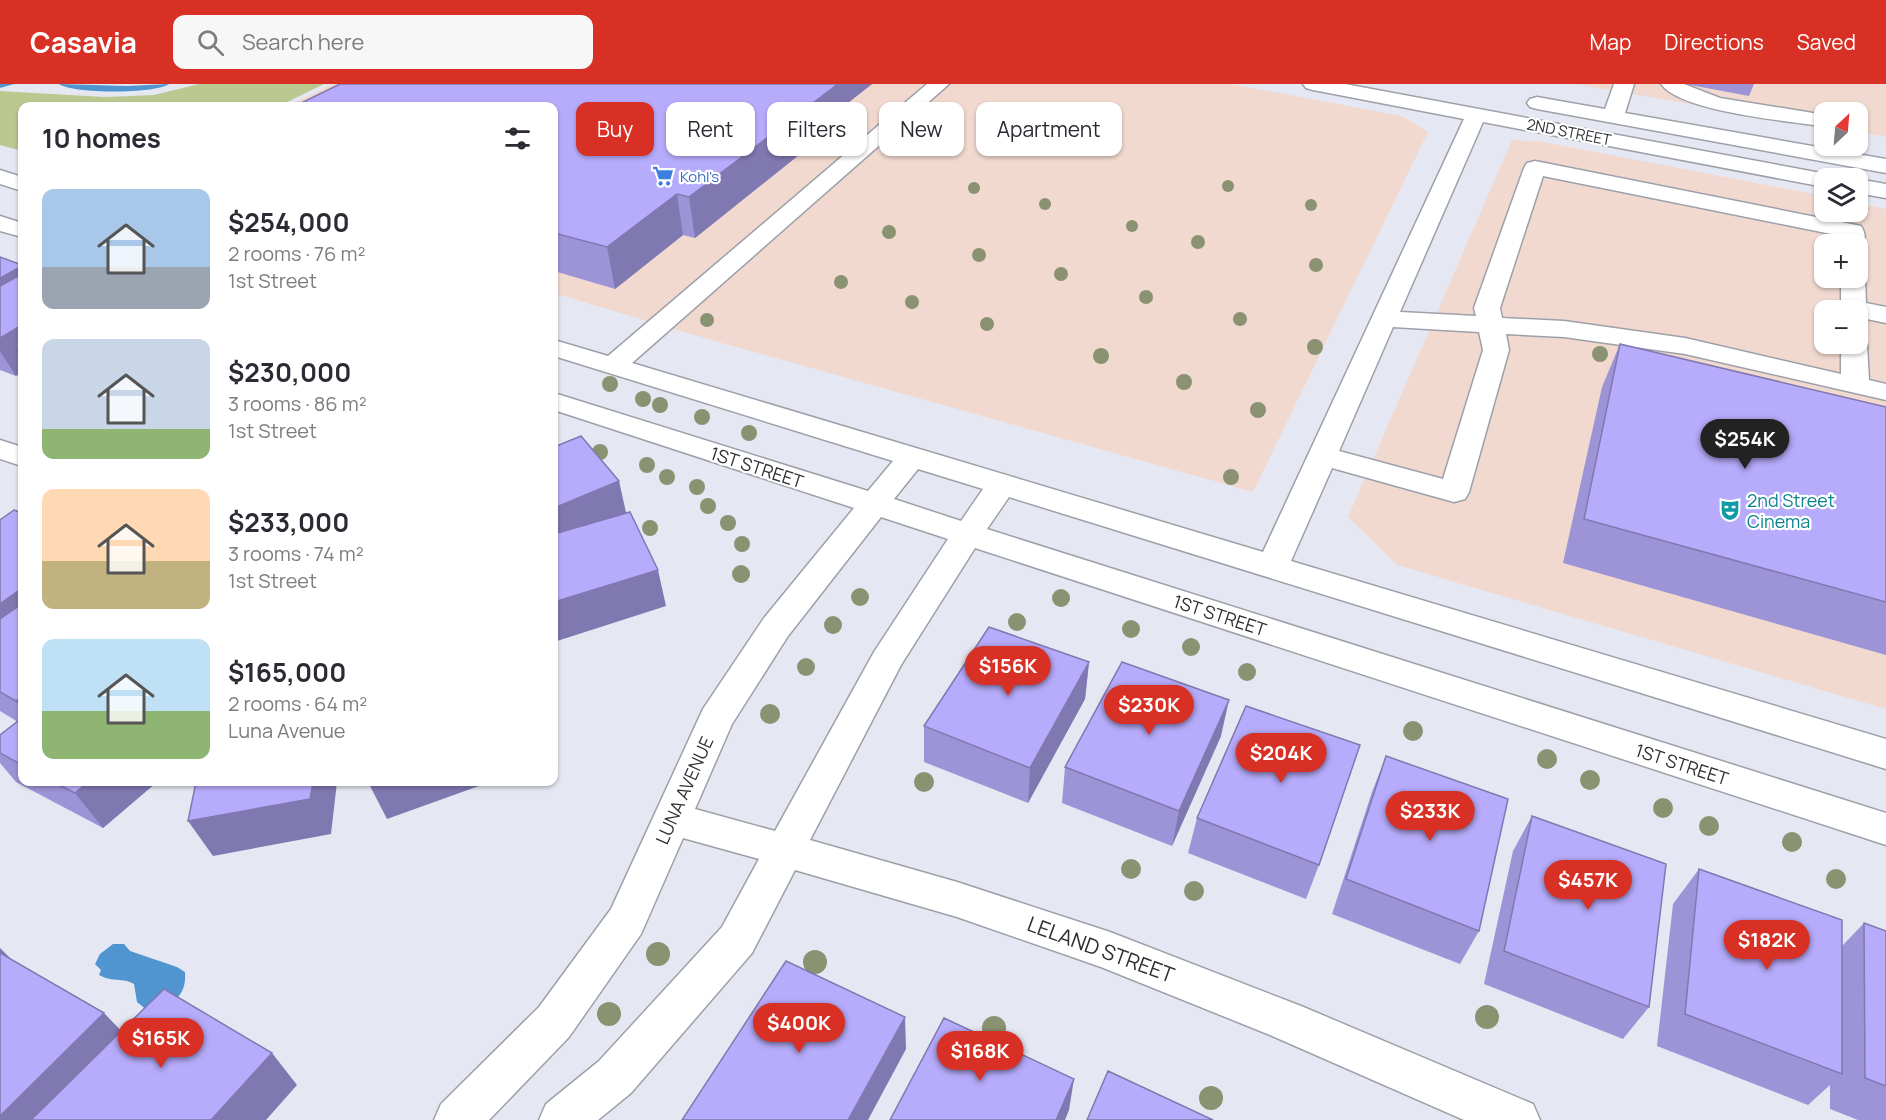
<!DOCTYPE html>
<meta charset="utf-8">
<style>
:root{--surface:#fff;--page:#f7f7f7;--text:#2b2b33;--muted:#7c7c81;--accent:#d93025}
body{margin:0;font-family:Manrope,sans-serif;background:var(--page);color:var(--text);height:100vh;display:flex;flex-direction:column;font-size:22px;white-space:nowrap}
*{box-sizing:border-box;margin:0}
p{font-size:20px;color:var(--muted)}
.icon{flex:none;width:33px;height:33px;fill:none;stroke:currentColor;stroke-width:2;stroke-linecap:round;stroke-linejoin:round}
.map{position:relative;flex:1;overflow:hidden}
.details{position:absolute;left:18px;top:18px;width:540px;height:684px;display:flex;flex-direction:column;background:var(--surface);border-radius:12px;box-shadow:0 2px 4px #0004}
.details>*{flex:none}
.top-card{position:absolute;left:576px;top:18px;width:570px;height:54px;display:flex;gap:12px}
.needle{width:39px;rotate:26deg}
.fabs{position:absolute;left:1814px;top:18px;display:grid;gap:12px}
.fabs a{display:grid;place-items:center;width:54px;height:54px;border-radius:12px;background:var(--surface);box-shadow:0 2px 4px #0004;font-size:30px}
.price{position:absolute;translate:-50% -51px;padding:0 14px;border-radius:21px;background:var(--accent);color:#fff;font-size:20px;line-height:39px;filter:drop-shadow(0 2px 3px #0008)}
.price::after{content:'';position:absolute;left:50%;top:36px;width:18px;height:14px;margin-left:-9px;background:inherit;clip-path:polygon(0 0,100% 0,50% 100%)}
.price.selected{background:#222;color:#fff}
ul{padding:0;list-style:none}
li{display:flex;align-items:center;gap:18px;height:150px;padding:0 24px}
li span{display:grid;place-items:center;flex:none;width:168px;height:120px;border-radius:12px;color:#555}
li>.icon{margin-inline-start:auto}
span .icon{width:72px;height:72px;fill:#fffc;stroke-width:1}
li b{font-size:26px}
h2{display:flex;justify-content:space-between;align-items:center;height:72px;padding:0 24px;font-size:26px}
.pill{padding:0 21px;border-radius:12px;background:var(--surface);box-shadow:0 2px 4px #0004;font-size:21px;line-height:54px}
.pill.selected{background:var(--accent);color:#fff}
header{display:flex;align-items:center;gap:36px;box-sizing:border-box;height:84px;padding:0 30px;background:var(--accent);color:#fff}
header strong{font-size:28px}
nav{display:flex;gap:33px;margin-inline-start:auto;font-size:21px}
.search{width:420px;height:54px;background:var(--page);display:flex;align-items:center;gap:15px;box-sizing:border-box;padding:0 21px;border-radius:12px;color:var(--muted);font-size:22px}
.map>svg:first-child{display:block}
.commercial{fill:#f1d9cf;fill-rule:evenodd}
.green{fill:#bbc991}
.water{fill:#5095d0}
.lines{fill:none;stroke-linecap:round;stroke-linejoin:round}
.stream{fill:#5095d0;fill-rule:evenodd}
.minor-casing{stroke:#9da0a9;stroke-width:3}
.minor{fill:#fff;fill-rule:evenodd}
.tree{fill:#8a9272}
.wall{fill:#9d94d8}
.shaded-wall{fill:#8078b0}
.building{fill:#b7acfb;stroke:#8078b0;stroke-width:1.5}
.labels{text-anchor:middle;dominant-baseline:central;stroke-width:4.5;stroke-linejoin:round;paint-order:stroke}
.far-street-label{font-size:15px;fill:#2e2f33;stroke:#fff}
.far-shop-label{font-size:15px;fill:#366cbe;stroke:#fff;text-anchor:start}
.street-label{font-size:18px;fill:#2e2f33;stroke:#fff}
.culture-label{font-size:18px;fill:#0d838f;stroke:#fff;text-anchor:start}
.near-street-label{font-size:21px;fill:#2e2f33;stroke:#fff}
</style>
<header>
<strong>Casavia</strong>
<div class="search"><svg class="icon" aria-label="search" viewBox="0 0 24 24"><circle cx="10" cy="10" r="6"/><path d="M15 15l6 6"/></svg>Search here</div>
<nav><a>Map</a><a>Directions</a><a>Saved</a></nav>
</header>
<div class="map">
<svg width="1886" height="1036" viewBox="0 0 1886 1036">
<rect width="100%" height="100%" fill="#e5e8f2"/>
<path class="commercial" d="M333,0H1231L1402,32L1428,48L1253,408L690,250L554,209V22H288Z
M1574,0H1886V53L1857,48V28H1824V43Z
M1512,56L1543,58L1824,112V128H1857V119L1886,125V625L1397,481L1348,433ZM1824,160H1857V194H1824ZM1824,226H1857V260H1824Z"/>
<path class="green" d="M199,0H324L279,22H22V67L0,61V7L105,13L154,11Z"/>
<path class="water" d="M113,860H124L130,867L177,883L185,888C187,915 170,921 148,927L137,918L134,900C122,893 114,899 99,891L101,886L95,880L100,870Z"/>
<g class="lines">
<path class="stream" d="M0,0H14L0,4Z
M59,0L127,2L169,0C155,10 73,10 59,0Z"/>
<defs>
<path id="minor" d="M927,0H949L632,279L1263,468L1464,35L1313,6L1306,4L1303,0H1345L1832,91L1834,94H1824V103L1483,38L1400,228L1476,232L1474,224L1524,84L1527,79L1535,77L1861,142C1866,149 1866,158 1861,165L1857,166V160H1841V152L1543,92L1500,224L1502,234L1564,237L1685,254L1841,290V260H1857V253L1863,254L1867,260L1869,296L1886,300V316L1685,270L1564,253L1506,250L1509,266L1469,408L1465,415L1454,418L1332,384L1291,477L1886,655V685L1009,413L987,445L1886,729V761L975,464L901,581L810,756L957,798L1110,848L1301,922L1533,1020L1540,1036H1464L1270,951L1101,883L957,833L795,786L752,869L631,1009L598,1036H539L546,1020L599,977L722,843L759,775L683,754L641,850L569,953L489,1036H434L441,1020L539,923L611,825L703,625L764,534L854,424L554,326V309L868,407L893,377L554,272V256L608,272ZM1393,243L1479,248L1483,266L1443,395L1339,367ZM918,385L983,405L961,437L894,415ZM881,433L948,455L874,568L775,747L695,725L732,640L788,552Z
M1614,0H1634L1625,29L1886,75V89L1537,25L1530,23L1527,19L1530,15L1537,13L1605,25Z
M1661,0H1684L1720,14L1813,29L1820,31L1823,35L1820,39L1813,41C1780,36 1680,27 1661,0Z
M0,86L22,93V107L0,100Z
M1857,95L1886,100V114L1857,109Z
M0,132L22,139V153L0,147Z
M1857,188L1862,189L1865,194L1866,219L1886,223V239L1857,233V226H1841V194H1857Z
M0,356L22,363V382L0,375Z"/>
</defs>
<use href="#minor" class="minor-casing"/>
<use href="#minor" class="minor"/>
</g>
<g class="tree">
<circle cx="999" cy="47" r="6"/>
<circle cx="1073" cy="66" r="6"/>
<circle cx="1228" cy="102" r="6"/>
<circle cx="974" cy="104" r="6"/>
<circle cx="1045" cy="120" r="6"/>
<circle cx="1311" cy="121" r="6"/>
<circle cx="1132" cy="142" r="6"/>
<circle cx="889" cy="148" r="7"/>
<circle cx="1198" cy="158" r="7"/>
<circle cx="979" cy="171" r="7"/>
<circle cx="1316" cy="181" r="7"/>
<circle cx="1061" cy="190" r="7"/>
<circle cx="841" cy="198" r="7"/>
<circle cx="1146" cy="213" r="7"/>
<circle cx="912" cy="218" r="7"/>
<circle cx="1240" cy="235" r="7"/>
<circle cx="707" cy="236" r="7"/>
<circle cx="987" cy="240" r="7"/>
<circle cx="1315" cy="263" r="8"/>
<circle cx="1600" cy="270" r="8"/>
<circle cx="1101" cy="272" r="8"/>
<circle cx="1184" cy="298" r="8"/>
<circle cx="610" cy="300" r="8"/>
<circle cx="643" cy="315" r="8"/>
<circle cx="660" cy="321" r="8"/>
<circle cx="1258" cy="326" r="8"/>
<circle cx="702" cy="333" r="8"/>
<circle cx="749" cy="349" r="8"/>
<circle cx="600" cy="368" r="8"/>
<circle cx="647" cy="381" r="8"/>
<circle cx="667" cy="393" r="8"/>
<circle cx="1231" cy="393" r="8"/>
<circle cx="697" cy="403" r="8"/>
<circle cx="708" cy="422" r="8"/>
<circle cx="728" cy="439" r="8"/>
<circle cx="650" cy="444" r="8"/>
<circle cx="742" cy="460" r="8"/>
<circle cx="741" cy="490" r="9"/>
<circle cx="860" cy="513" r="9"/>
<circle cx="1061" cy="514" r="9"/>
<circle cx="1017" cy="538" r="9"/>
<circle cx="833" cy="541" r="9"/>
<circle cx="1131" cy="545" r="9"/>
<circle cx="1191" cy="563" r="9"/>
<circle cx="806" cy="583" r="9"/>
<circle cx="1247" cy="588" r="9"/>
<circle cx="770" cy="630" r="10"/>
<circle cx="1413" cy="647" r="10"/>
<circle cx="1547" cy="675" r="10"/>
<circle cx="1590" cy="696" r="10"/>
<circle cx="924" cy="698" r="10"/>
<circle cx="1663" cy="724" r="10"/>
<circle cx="1709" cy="742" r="10"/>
<circle cx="1792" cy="758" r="10"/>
<circle cx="1131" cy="785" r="10"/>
<circle cx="1836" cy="795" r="10"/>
<circle cx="1194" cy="807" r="10"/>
<circle cx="658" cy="870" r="12"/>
<circle cx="815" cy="878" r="12"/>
<circle cx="609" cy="930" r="12"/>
<circle cx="1487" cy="933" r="12"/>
<circle cx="994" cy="944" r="12"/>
<circle cx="1211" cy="1014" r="12"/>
</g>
<path class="wall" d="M340,0H872L844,22L845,34L695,154L683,151L615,205L554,187V22Z
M1685,0H1754L1749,12Z
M0,173L22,181V288L16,292L0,286Z
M1620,260L1886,323V571L1563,479L1602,303Z
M22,429V698H157L103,744L16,698L0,679V651L18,638L0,627V436Z
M1089,578L1085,615L1028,719L924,678V642Z
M1221,652L1172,762L1062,719L1065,683Z
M1386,672L1479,847L1460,880L1332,830L1372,708Z
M1532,732L1649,923L1623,955L1484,900L1513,767Z
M1197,734L1319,781L1306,815L1188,769Z
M1699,785L1842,862L1864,839L1886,847V1036H1858L1830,1025V1001L1808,1021L1657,962L1673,820Z"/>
<path class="shaded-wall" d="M830,0H872L844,22L845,34L695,154L689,113Z
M677,110L683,151L615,205L607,163Z
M22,182V227L0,239V194Z
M22,241V261L16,259L22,269V288L16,292L0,267V254Z
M619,397L627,433L554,464V424Z
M658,486L666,522L554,558V518Z
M22,504V559L0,576V520Z
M1089,578L1085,615L1028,719L1030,684Z
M22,612V626L16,617Z
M1229,616L1221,652L1172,762L1179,727Z
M88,698H157L103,744L75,709Z
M313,698H337L331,750L213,772L188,737Z
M375,698H490L387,735L369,700Z
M0,864L25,889L0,909Z
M104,929L135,961L62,1036H0V1032Z
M905,933L906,965L868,1036H848Z
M272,969L297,1001L266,1036H211Z
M1074,995L1069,1026L1065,1036H1056Z"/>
<path class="building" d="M340,0H838L689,113L677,110L607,163L554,149V22H295Z
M0,173L22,181V182L0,194Z
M22,190V241L0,254V202Z
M22,255V261L16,259Z
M1620,260L1886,323V518L1584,435Z
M581,352L619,397L554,424V363Z
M14,426L22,429V504L0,520V436Z
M630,428L658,486L554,518V450Z
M22,520V612L16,617L0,608V535Z
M989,543L1089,578L1030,684L924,642Z
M1122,578L1229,616L1179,727L1065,683Z
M1246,622L1360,661L1319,781L1197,734Z
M22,634V681L0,669V651Z
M1386,672L1508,715L1479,847L1346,795Z
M53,698H88L75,709Z
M196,698H313L310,715L188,737Z
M1532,732L1666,780L1649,923L1504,867Z
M1699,785L1842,836V990L1685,930Z
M1864,839L1886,847V1002L1865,994Z
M0,869L104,929L0,1032Z
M786,877L905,933L848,1036H682Z
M164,905L272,969L211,1036H31Z
M944,934L1074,995L1056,1036H890Z
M1108,987L1213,1036H1087Z"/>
<defs>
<symbol id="supermarket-bare" viewBox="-9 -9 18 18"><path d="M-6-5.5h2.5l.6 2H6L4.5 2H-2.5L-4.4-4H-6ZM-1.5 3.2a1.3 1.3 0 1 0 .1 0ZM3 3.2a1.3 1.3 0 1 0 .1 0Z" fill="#3f7fe0" stroke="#fff" stroke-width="2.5" paint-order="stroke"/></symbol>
<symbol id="theatre-bare" viewBox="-9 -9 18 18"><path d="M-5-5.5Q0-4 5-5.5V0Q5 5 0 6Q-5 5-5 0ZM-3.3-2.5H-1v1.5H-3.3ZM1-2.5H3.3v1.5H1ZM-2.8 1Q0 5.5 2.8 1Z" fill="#0f9aa8" stroke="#fff" stroke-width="2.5" paint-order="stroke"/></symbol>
</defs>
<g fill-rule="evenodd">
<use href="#supermarket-bare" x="648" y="77" width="30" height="30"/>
<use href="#theatre-bare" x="1715" y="411" width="30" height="30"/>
</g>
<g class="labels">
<g class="far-street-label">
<text transform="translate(1569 48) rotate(11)">2ND STREET</text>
</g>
<g class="far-shop-label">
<text x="680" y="92">Kohl's</text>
</g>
<g class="street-label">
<text transform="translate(757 383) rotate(18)">1ST STREET</text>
<text transform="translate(1220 531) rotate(18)">1ST STREET</text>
<text transform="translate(1682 680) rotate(18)">1ST STREET</text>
<text transform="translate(684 706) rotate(-66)">LUNA AVENUE</text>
</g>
<g class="culture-label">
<text x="1747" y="416">2nd Street<tspan x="1747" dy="21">Cinema</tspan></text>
</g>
<g class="near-street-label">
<text transform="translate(1101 865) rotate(20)">LELAND STREET</text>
</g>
</g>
</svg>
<div class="fabs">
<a><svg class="needle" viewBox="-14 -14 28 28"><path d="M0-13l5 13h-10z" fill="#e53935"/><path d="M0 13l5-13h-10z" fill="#7c7c81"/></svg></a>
<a><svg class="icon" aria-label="layers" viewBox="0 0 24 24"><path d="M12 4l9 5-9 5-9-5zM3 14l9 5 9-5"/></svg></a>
<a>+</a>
<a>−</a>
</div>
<b class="price selected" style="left:1745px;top:386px">$254K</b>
<b class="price" style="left:1008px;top:613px">$156K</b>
<b class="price" style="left:1149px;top:652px">$230K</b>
<b class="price" style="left:1281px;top:700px">$204K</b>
<b class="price" style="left:1430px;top:758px">$233K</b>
<b class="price" style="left:1588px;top:827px">$457K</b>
<b class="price" style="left:1767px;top:887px">$182K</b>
<b class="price" style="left:799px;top:970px">$400K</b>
<b class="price" style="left:161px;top:985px">$165K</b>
<b class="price" style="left:980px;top:998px">$168K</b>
<div class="top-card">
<a class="pill selected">Buy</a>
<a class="pill">Rent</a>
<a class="pill">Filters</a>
<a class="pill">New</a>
<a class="pill">Apartment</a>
</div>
<section class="details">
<h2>10 homes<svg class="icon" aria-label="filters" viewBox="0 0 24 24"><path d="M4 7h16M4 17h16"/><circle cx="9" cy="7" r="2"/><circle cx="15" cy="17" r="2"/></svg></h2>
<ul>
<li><span style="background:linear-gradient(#a9c7e8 65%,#9aa5b1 0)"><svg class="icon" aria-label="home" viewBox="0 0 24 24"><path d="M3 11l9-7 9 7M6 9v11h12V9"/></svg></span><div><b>$254,000</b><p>2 rooms · 76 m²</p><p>1st Street</p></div></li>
<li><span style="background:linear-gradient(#c9d6e8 75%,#8fb573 0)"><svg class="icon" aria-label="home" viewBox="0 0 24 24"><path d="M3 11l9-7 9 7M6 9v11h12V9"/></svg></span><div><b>$230,000</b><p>3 rooms · 86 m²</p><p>1st Street</p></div></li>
<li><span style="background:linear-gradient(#ffd9b3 60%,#c2b280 0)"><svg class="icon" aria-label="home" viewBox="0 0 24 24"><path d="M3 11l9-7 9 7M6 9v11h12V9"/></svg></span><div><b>$233,000</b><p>3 rooms · 74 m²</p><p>1st Street</p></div></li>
<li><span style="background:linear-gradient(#bfe0f5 60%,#8fb573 0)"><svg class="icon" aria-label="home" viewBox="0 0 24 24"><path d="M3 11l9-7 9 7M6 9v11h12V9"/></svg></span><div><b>$165,000</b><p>2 rooms · 64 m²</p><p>Luna Avenue</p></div></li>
</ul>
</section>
</div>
